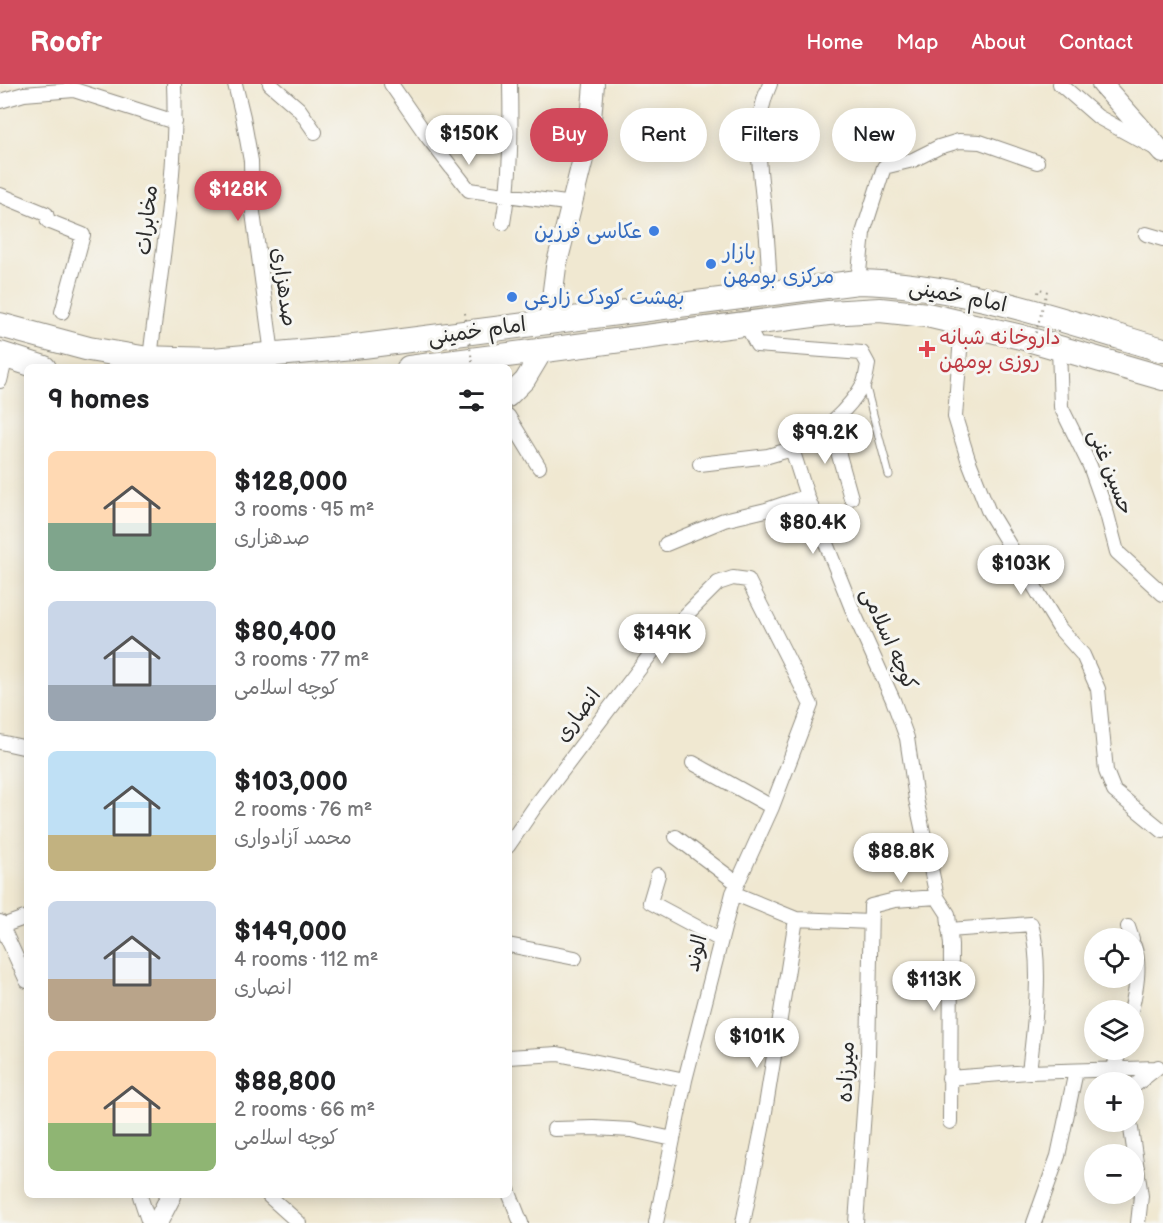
<!DOCTYPE html>
<meta charset="utf-8">
<style>
:root{--surface:#fff;--page:#f2f2f2;--text:#202124;--muted:#757577;--accent:#d1495b}
body{margin:0;font-family:"Balsamiq Sans","Playpen Sans Arabic",sans-serif;background:var(--page);color:var(--text);height:100vh;display:flex;flex-direction:column;font-size:22px;white-space:nowrap}
*{box-sizing:border-box;margin:0}
p{font-size:20px;color:var(--muted)}
.icon{flex:none;width:33px;height:33px;fill:none;stroke:currentColor;stroke-width:2;stroke-linecap:round;stroke-linejoin:round}
.map{position:relative;flex:1;overflow:hidden}
.drawer{position:absolute;left:24px;top:280px;width:488px;height:834px;display:flex;flex-direction:column;background:var(--surface);border-radius:9px;box-shadow:0 3px 15px #0003}
.drawer>*{flex:none}
.top-card{position:absolute;left:530px;top:24px;width:543px;height:54px;display:flex;gap:12px}
.fabs{position:absolute;left:1084px;top:844px;display:grid;gap:12px}
.fabs a{display:grid;place-items:center;width:60px;height:60px;border-radius:50%;background:var(--surface);box-shadow:0 3px 15px #0003;font-size:30px}
.price{position:absolute;translate:-50% -51px;padding:0 14px;border-radius:21px;background:#fff;color:#222;font-size:20px;line-height:39px;filter:drop-shadow(0 2px 3px #0008)}
.price::after{content:'';position:absolute;left:50%;top:36px;width:18px;height:14px;margin-left:-9px;background:inherit;clip-path:polygon(0 0,100% 0,50% 100%)}
.price.current{background:var(--accent);color:#fff}
ul{padding:0;list-style:none}
li{display:flex;align-items:center;gap:18px;height:150px;padding:0 24px}
li span{display:grid;place-items:center;flex:none;width:168px;height:120px;border-radius:9px;color:#555}
li>.icon{margin-inline-start:auto}
span .icon{width:72px;height:72px;fill:#fffc;stroke-width:1}
li b{font-size:26px}
h2{display:flex;justify-content:space-between;align-items:center;height:72px;padding:0 24px;font-size:26px}
.tag{padding:0 21px;border-radius:27px;background:var(--surface);box-shadow:0 3px 15px #0003;font-size:21px;line-height:54px}
.tag.current{background:var(--accent);color:#fff}
header{display:flex;align-items:center;gap:36px;box-sizing:border-box;height:84px;padding:0 30px;background:var(--accent);color:#fff}
header strong{font-size:28px}
nav{display:flex;gap:33px;margin-inline-start:auto;font-size:21px}
.map>svg:first-child{display:block}
.lines{fill:none;stroke-linecap:round;stroke-linejoin:round}
.lane-casing{stroke:#8e8a7e;stroke-width:9}
.street-casing{stroke:#8e8a7e;stroke-width:16}
.secondary-casing{stroke:#8e8a7e;stroke-width:22}
.highway-casing{stroke:#8e8a7e;stroke-width:26}
.path{stroke:#8e8a7e;stroke-width:2;stroke-dasharray:1.5 4.5;stroke-linecap:butt}
.lane{stroke:#fff;stroke-width:7}
.street{stroke:#fff;stroke-width:14}
.secondary{stroke:#fff;stroke-width:20}
.highway{stroke:#fff;stroke-width:24}
.path-bridge{stroke:#8e8a7e;stroke-width:2;stroke-dasharray:1.5 4.5;stroke-linecap:butt}
.shop-dot{fill:#3f7fe0;stroke:#f6f6f2;stroke-width:2}
.health-dot{fill:#e0444e;stroke:#f6f6f2;stroke-width:2}
.labels{text-anchor:middle;dominant-baseline:central;stroke-width:6;stroke-linejoin:round;paint-order:stroke}
.street-label{font-size:21px;fill:#2b2b2b;stroke:#f6f6f2}
.shop-label{font-size:21px;fill:#366cbe;stroke:#f6f6f2;text-anchor:start}
.health-label{font-size:21px;fill:#be3a42;stroke:#f6f6f2;text-anchor:start}
</style>
<header>
<strong>Roofr</strong>
<nav><a>Home</a><a>Map</a><a>About</a><a>Contact</a></nav>
</header>
<div class="map">
<svg width="1163" height="1139" viewBox="0 0 1163 1139">
<rect width="100%" height="100%" fill="#f6f6f2"/>
<filter id="ink" filterUnits="userSpaceOnUse"><feTurbulence type="fractalNoise" baseFrequency=".0167" numOctaves="2"/><feDisplacementMap in="SourceGraphic" scale="12" xChannelSelector="R" yChannelSelector="G"/><feConvolveMatrix kernelMatrix="1 2 1 2 8 2 1 2 1" color-interpolation-filters="sRGB"/></filter>
<filter id="wash" filterUnits="userSpaceOnUse"><feTurbulence type="fractalNoise" baseFrequency=".008" numOctaves="4" result="noise"/><feDisplacementMap in="SourceGraphic" scale="24" xChannelSelector="R" yChannelSelector="G"/><feGaussianBlur stdDeviation="1.35" result="paint"/><feColorMatrix in="noise" values="0 0 0 0 0 0 0 0 0 0 0 0 0 0 0 0 0 1.4 0 .05"/><feComposite in="paint" operator="in"/></filter>
<g filter="url(#wash)">
<rect width="100%" height="100%" fill="#f0e8d1"/>
</g>
<g filter="url(#ink)">
<g class="lines">
<defs>
<path id="lane" d="M865,300L889,391"/>
<path id="street" d="M235,0L243,33L251,77L252,121L272,270
M270,0L299,25L315,48
M391,0L427,52L469,106L573,120
M770,0C750,43 761,88 765,134C768,159 769,184 770,209
M1060,0L1098,33L1153,63
M0,17L24,10L74,6L175,38
M0,111L46,130L48,137L83,151L62,228
M503,139C511,93 511,47 510,0
M1146,150L1163,155
M858,198L863,149L884,83L913,76L939,63L959,57L980,58L1037,78
M962,239L955,333L968,375L988,426L1060,545L1083,571L1098,605L1106,687L1114,707L1163,747
M746,240L757,261L862,269L868,280C867,286 866,293 864,299C850,325 818,354 792,365L807,412L853,527L893,616L907,654L916,715L937,813L948,830L951,861L950,1038
M1059,264L1061,323L1090,382L1107,430L1117,468L1163,510
M150,275C160,183 178,94 174,0
M0,297L6,272
M508,332L539,383
M830,339L851,414
M700,380L768,372L792,365
M666,460L724,436L766,426L807,412
M0,658L27,664
M693,679L772,723
M676,753L737,799
M508,762L534,724L662,555L718,499L733,494L748,496L811,621L772,723L733,809L685,996L656,1139
M658,791L650,818L721,856
M733,809L796,835L870,838
M0,838L27,897
M2,842L27,833
M1128,843L1132,855
M949,846L1031,840C1043,881 1034,945 1029,988
M508,861L575,874
M1131,927C1136,906 1141,882 1134,862
M508,973L558,970L685,996
M1113,986L1120,966
M949,994L1029,988L1157,984
M1134,1002L1158,983
M1130,1038L1141,1112L1138,1139
M554,1045L594,1044L631,1046L673,1055
M508,1106L521,1139
M140,1112L149,1139
M269,1112L299,1139
M743,1139L763,1040L796,835
M856,1139L868,972L871,822L895,816L937,813
M1034,1139L1058,1072L1076,987"/>
<path id="secondary" d="M1102,0L1163,69
M549,237L556,183L590,47L594,0
M508,313L525,296L543,266
M157,1139L171,1112"/>
<path id="highway" d="M0,241L89,265L142,274L213,276L363,262L858,198C962,200 1064,237 1163,266
M0,270L44,284
M409,284L828,229L880,226L927,231L1021,253L1163,294"/>
</defs>
<use href="#lane" class="lane-casing"/>
<use href="#street" class="street-casing"/>
<use href="#secondary" class="secondary-casing"/>
<use href="#highway" class="highway-casing"/>
<path class="path" d="M1038,209L1039,205L1047,207
M1019,272V275L1028,278"/>
<use href="#lane" class="lane"/>
<use href="#street" class="street"/>
<use href="#secondary" class="secondary"/>
<use href="#highway" class="highway"/>
<path class="path-bridge" d="M465,229L473,284
M1028,278L1047,207"/>
</g>
</g>
<g class="shop-dot">
<circle cx="654" cy="147" r="6"/>
<circle cx="711" cy="180" r="6"/>
<circle cx="512" cy="213" r="6"/>
</g>
<path class="health-dot" d="M924 256h6v6h6v6h-6v6h-6v-6h-6v-6h6z"/>
<g class="labels">
<g class="street-label">
<text transform="translate(147 136) rotate(-84)">مخابرات</text>
<text transform="translate(284 203) rotate(82)">صدهزاری</text>
<text transform="translate(958 212) rotate(11)">امام خمینی</text>
<text transform="translate(477 247) rotate(-8)">امام خمینی</text>
<text transform="translate(1111 388) rotate(69)">حسین غنی</text>
<text transform="translate(889 555) rotate(66)">کوچه اسلامی</text>
<text transform="translate(578 631) rotate(-53)">انصاری</text>
<text transform="translate(696 869) rotate(-76)">الوند</text>
<text transform="translate(846 988) rotate(-88)">میرزاده</text>
</g>
<g class="shop-label">
<text x="642" y="147" text-anchor="end">عکاسی فرزین</text>
<text x="723" y="168">بازار<tspan x="723" dy="24">مرکزی بومهن</tspan></text>
<text x="524" y="213">بهشت کودک زارعی</text>
</g>
<g class="health-label">
<text x="939" y="253">داروخانه شبانه<tspan x="939" dy="24">روزی بومهن</tspan></text>
</g>
</g>
</svg>
<div class="fabs">
<a><svg class="icon" aria-label="locate" viewBox="0 0 24 24"><circle cx="12" cy="12" r="6"/><path d="M12 2v4M12 18v4M2 12h4M18 12h4"/></svg></a>
<a><svg class="icon" aria-label="layers" viewBox="0 0 24 24"><path d="M12 4l9 5-9 5-9-5zM3 14l9 5 9-5"/></svg></a>
<a>+</a>
<a>−</a>
</div>
<b class="price" style="left:469px;top:82px">$150K</b>
<b class="price current" style="left:238px;top:138px">$128K</b>
<b class="price" style="left:825px;top:381px">$99.2K</b>
<b class="price" style="left:813px;top:471px">$80.4K</b>
<b class="price" style="left:1021px;top:512px">$103K</b>
<b class="price" style="left:662px;top:581px">$149K</b>
<b class="price" style="left:901px;top:800px">$88.8K</b>
<b class="price" style="left:934px;top:928px">$113K</b>
<b class="price" style="left:757px;top:985px">$101K</b>
<div class="top-card">
<a class="tag current">Buy</a>
<a class="tag">Rent</a>
<a class="tag">Filters</a>
<a class="tag">New</a>
</div>
<section class="drawer">
<h2>9 homes<svg class="icon" aria-label="filters" viewBox="0 0 24 24"><path d="M4 7h16M4 17h16"/><circle cx="9" cy="7" r="2"/><circle cx="15" cy="17" r="2"/></svg></h2>
<ul>
<li><span style="background:linear-gradient(#ffd9b3 60%,#7fa58c 0)"><svg class="icon" aria-label="home" viewBox="0 0 24 24"><path d="M3 11l9-7 9 7M6 9v11h12V9"/></svg></span><div><b>$128,000</b><p>3 rooms · 95 m²</p><p>صدهزاری</p></div></li>
<li><span style="background:linear-gradient(#c9d6e8 70%,#9aa5b1 0)"><svg class="icon" aria-label="home" viewBox="0 0 24 24"><path d="M3 11l9-7 9 7M6 9v11h12V9"/></svg></span><div><b>$80,400</b><p>3 rooms · 77 m²</p><p>کوچه اسلامی</p></div></li>
<li><span style="background:linear-gradient(#bfe0f5 70%,#c2b280 0)"><svg class="icon" aria-label="home" viewBox="0 0 24 24"><path d="M3 11l9-7 9 7M6 9v11h12V9"/></svg></span><div><b>$103,000</b><p>2 rooms · 76 m²</p><p>محمد آزادواری</p></div></li>
<li><span style="background:linear-gradient(#c9d6e8 65%,#b9a48a 0)"><svg class="icon" aria-label="home" viewBox="0 0 24 24"><path d="M3 11l9-7 9 7M6 9v11h12V9"/></svg></span><div><b>$149,000</b><p>4 rooms · 112 m²</p><p>انصاری</p></div></li>
<li><span style="background:linear-gradient(#ffd9b3 60%,#8fb573 0)"><svg class="icon" aria-label="home" viewBox="0 0 24 24"><path d="M3 11l9-7 9 7M6 9v11h12V9"/></svg></span><div><b>$88,800</b><p>2 rooms · 66 m²</p><p>کوچه اسلامی</p></div></li>
</ul>
</section>
</div>
